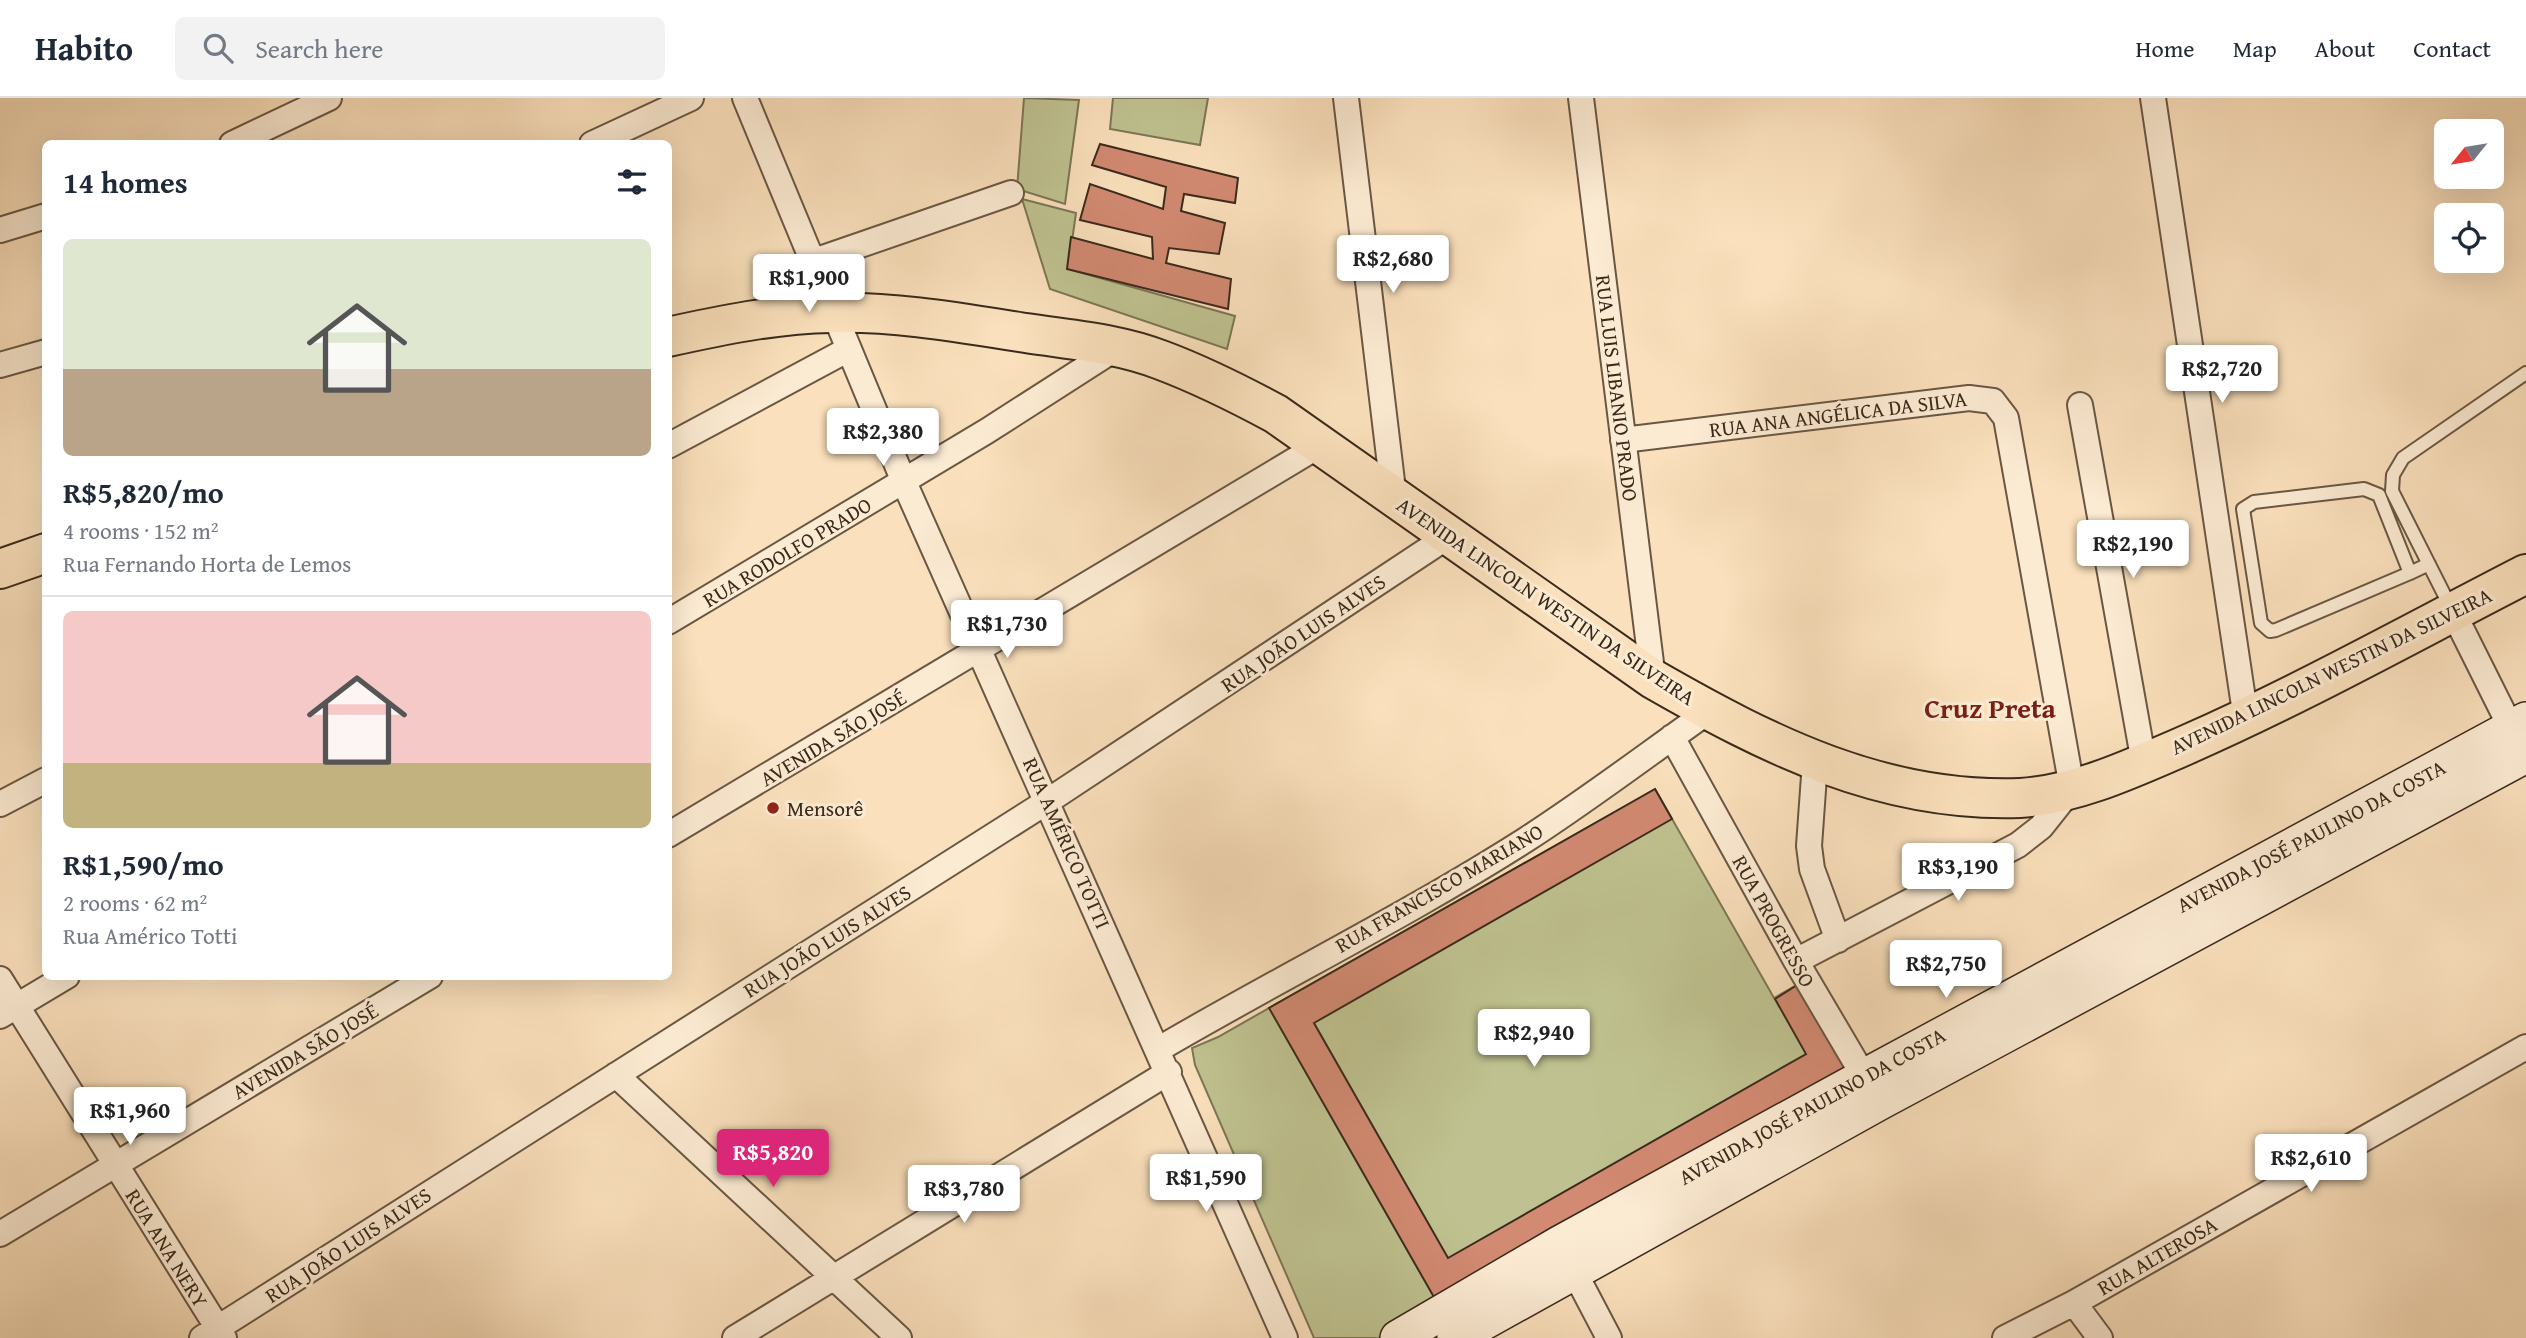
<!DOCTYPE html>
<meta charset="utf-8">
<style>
:root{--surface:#fff;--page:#f2f2f3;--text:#1f2937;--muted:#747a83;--line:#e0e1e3;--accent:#db2777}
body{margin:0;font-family:"Gentium Book Plus",serif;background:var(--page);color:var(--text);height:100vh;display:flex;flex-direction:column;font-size:26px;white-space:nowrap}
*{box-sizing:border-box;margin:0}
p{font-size:23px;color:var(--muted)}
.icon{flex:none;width:38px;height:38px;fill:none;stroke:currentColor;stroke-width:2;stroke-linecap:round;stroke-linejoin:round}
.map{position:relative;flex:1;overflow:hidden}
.panel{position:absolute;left:42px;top:42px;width:630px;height:840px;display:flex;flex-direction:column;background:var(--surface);border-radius:10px;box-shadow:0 7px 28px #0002}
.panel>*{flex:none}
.needle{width:46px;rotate:240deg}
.controls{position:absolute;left:2434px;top:21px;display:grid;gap:14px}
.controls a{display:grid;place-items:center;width:70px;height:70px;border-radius:10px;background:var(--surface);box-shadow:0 7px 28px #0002;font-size:35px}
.price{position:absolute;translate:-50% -60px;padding:0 16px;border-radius:7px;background:#fff;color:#222;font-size:23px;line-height:46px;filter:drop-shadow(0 2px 4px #0008)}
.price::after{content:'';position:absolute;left:50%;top:42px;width:21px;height:16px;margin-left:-10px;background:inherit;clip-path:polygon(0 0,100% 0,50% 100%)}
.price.current{background:var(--accent);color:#fff}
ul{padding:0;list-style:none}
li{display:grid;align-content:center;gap:14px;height:371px;padding:0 21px}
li+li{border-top:2px solid var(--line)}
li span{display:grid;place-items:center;height:217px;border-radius:10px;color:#555}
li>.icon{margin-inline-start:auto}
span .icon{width:126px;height:126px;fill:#fffc;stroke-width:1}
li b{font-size:30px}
h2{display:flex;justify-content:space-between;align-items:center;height:84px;padding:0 21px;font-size:30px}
header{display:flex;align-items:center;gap:42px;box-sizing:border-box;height:98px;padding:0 35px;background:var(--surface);border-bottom:2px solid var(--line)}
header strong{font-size:33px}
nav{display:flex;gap:38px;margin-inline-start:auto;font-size:24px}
.search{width:490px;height:63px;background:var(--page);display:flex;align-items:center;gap:18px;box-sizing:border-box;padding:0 24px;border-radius:10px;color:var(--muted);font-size:26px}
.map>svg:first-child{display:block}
.green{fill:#bfc290;stroke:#7c7656;stroke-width:2}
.building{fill:#d28a72;stroke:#3a291b;stroke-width:2}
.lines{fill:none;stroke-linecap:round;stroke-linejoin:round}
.service-casing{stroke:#6a5743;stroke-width:16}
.minor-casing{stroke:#6a5743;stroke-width:28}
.secondary-casing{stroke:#3a291b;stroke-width:38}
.primary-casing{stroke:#3a291b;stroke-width:42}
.service{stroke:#fcebd3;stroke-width:12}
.minor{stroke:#fcebd3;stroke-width:24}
.secondary{stroke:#fcebd3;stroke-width:35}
.primary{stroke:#fae0bc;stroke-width:38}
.poi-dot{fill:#8f2418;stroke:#fcebd3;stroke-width:2.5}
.labels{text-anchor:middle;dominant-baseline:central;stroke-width:6;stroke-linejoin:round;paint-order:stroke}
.street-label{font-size:21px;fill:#3a291b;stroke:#fcebd3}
.poi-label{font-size:21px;fill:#3a291b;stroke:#fcebd3;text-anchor:start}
.district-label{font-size:28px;font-weight:bold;fill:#7a1f14;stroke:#fcebd3}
</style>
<header>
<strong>Habito</strong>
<div class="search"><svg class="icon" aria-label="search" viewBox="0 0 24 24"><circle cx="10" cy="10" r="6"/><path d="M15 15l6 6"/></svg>Search here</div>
<nav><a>Home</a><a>Map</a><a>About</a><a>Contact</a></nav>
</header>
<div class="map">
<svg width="2526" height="1240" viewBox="0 0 2526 1240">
<rect width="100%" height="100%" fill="#fae0bc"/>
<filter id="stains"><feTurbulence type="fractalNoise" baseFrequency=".00286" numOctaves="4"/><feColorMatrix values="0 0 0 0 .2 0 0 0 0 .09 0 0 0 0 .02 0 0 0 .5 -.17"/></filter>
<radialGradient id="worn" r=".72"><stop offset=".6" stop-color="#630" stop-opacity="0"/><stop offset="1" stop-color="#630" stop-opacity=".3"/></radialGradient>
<path class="green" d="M1024,0L1079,2L1065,106L1017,91Z
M1113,0H1208L1200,47L1110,31Z
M1022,101L1076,115L1068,171L1235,218L1227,251L1050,191Z
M1655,691L1774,900L1802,884L1853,973L1379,1240H1314L1195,967L1192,950L1218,939Z"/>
<path class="building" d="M1100,46L1238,80L1235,105L1184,96L1181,113L1225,125L1219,156L1169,150L1166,165L1231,181L1228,211L1067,171L1071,139L1153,161L1152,139L1080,122L1090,86L1163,111L1166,89L1092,67Z
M1655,691L1672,721L1314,925L1448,1160L1806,956L1775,901L1802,884L1853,973L1439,1208L1269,910Z"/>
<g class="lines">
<defs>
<path id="service" d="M2410,475L2379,397L2364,391L2254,404L2243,411L2261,525L2270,533L2276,532L2410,475L2429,466
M2452,512L2392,393L2393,377L2403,360L2526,275"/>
<path id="minor" d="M745,0L904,384L1285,1240
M1346,0L1394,400
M1581,0L1653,581
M2153,0L2246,621
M232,46L329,0
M592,46L691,0
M0,132L46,118
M814,163L1011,95
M0,267L46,254
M2080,307L2144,665
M1623,342L1969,300L1993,303L2006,320L2072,690L2041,729L2018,747L1796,863
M668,348L849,251
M2453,514L2517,642
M668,524L987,333L1118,249
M1672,639L1796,863L1872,992
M1815,664L1809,748L1812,771L1838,842
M0,706L46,682
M668,737L1320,347
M0,881L224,1240
M0,918L67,878
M1159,951C1280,880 1408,817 1527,741C1589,701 1648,656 1709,613
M616,977L899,1240
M0,1136L430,878
M1567,1160L1609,1240
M2074,1205L2100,1240
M202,1240L1048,703L1447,439
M735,1240L1169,974
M2005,1240L2074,1205L2526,949"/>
<path id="secondary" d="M1398,1240L1559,1146L1864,979L2526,622
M1455,1240L1880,1004L2526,657"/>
<path id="primary" d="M668,239C722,227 776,216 831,215C895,213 962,225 1026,235C1071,242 1118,245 1161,262C1201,277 1239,296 1276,316L1653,581C1768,647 1883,705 2020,700C2076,697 2135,669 2186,647C2302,596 2413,534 2526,476
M0,471L46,455"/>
</defs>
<use href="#service" class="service-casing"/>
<use href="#minor" class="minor-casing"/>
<use href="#secondary" class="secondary-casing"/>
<use href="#primary" class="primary-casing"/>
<use href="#service" class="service"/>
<use href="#minor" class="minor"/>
<use href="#secondary" class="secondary"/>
<use href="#primary" class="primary"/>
</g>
<circle class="poi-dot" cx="773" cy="710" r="7"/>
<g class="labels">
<g class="street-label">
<text transform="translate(1617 290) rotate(83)">RUA LUIS LIBANIO PRADO</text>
<text transform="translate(1838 316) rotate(-7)">RUA ANA ANGÉLICA DA SILVA</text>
<text transform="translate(787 454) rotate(-31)">RUA RODOLFO PRADO</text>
<text transform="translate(1546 503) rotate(34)">AVENIDA LINCOLN WESTIN DA SILVEIRA</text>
<text transform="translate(1303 535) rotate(-34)">RUA JOÃO LUIS ALVES</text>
<text transform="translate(2331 573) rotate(-26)">AVENIDA LINCOLN WESTIN DA SILVEIRA</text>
<text transform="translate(833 640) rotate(-31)">AVENIDA SÃO JOSÉ</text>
<text transform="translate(2311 738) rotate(-28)">AVENIDA JOSÉ PAULINO DA COSTA</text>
<text transform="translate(1067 745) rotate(66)">RUA AMÉRICO TOTTI</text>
<text transform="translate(1439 790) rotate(-30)">RUA FRANCISCO MARIANO</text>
<text transform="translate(1774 823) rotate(61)">RUA PROGRESSO</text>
<text transform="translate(827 843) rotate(-32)">RUA JOÃO LUIS ALVES</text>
<text transform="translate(305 953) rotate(-31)">AVENIDA SÃO JOSÉ</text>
<text transform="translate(1812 1008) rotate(-29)">AVENIDA JOSÉ PAULINO DA COSTA</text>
<text transform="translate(348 1147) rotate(-33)">RUA JOÃO LUIS ALVES</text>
<text transform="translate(167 1150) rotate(58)">RUA ANA NERY</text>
<text transform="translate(2157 1158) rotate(-30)">RUA ALTEROSA</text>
</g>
<g class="poi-label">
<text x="787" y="710">Mensorê</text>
</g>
<g class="district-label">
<text x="1990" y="609">Cruz Preta</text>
</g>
</g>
<rect width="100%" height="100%" filter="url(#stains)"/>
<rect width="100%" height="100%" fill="url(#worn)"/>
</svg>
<div class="controls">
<a><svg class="needle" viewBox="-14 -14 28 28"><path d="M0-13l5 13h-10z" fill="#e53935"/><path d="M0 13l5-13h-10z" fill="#747a83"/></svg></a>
<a><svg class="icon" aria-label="locate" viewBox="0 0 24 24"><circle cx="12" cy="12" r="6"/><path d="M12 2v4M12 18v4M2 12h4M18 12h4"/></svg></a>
</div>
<b class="price" style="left:1393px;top:197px">R$2,680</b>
<b class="price" style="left:809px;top:216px">R$1,900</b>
<b class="price" style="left:2222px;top:307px">R$2,720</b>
<b class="price" style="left:883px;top:370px">R$2,380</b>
<b class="price" style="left:2133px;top:482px">R$2,190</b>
<b class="price" style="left:1007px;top:562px">R$1,730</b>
<b class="price" style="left:1958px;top:805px">R$3,190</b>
<b class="price" style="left:1946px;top:902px">R$2,750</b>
<b class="price" style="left:1534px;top:971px">R$2,940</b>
<b class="price" style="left:130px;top:1049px">R$1,960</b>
<b class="price current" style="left:773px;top:1091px">R$5,820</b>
<b class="price" style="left:2311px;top:1096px">R$2,610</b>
<b class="price" style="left:1206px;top:1116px">R$1,590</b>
<b class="price" style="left:964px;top:1127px">R$3,780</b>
<section class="panel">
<h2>14 homes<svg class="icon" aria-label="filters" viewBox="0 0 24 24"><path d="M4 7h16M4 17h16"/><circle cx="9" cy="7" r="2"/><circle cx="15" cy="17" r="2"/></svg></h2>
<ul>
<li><span style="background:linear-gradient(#dfe7d0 60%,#b9a48a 0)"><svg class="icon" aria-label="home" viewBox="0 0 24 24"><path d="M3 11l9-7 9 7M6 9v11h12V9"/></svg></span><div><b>R$5,820/mo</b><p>4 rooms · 152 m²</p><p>Rua Fernando Horta de Lemos</p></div></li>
<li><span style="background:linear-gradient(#f6c9c9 70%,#c2b280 0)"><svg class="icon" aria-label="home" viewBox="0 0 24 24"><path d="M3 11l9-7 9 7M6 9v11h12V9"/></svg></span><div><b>R$1,590/mo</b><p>2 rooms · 62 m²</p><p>Rua Américo Totti</p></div></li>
</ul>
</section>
</div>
